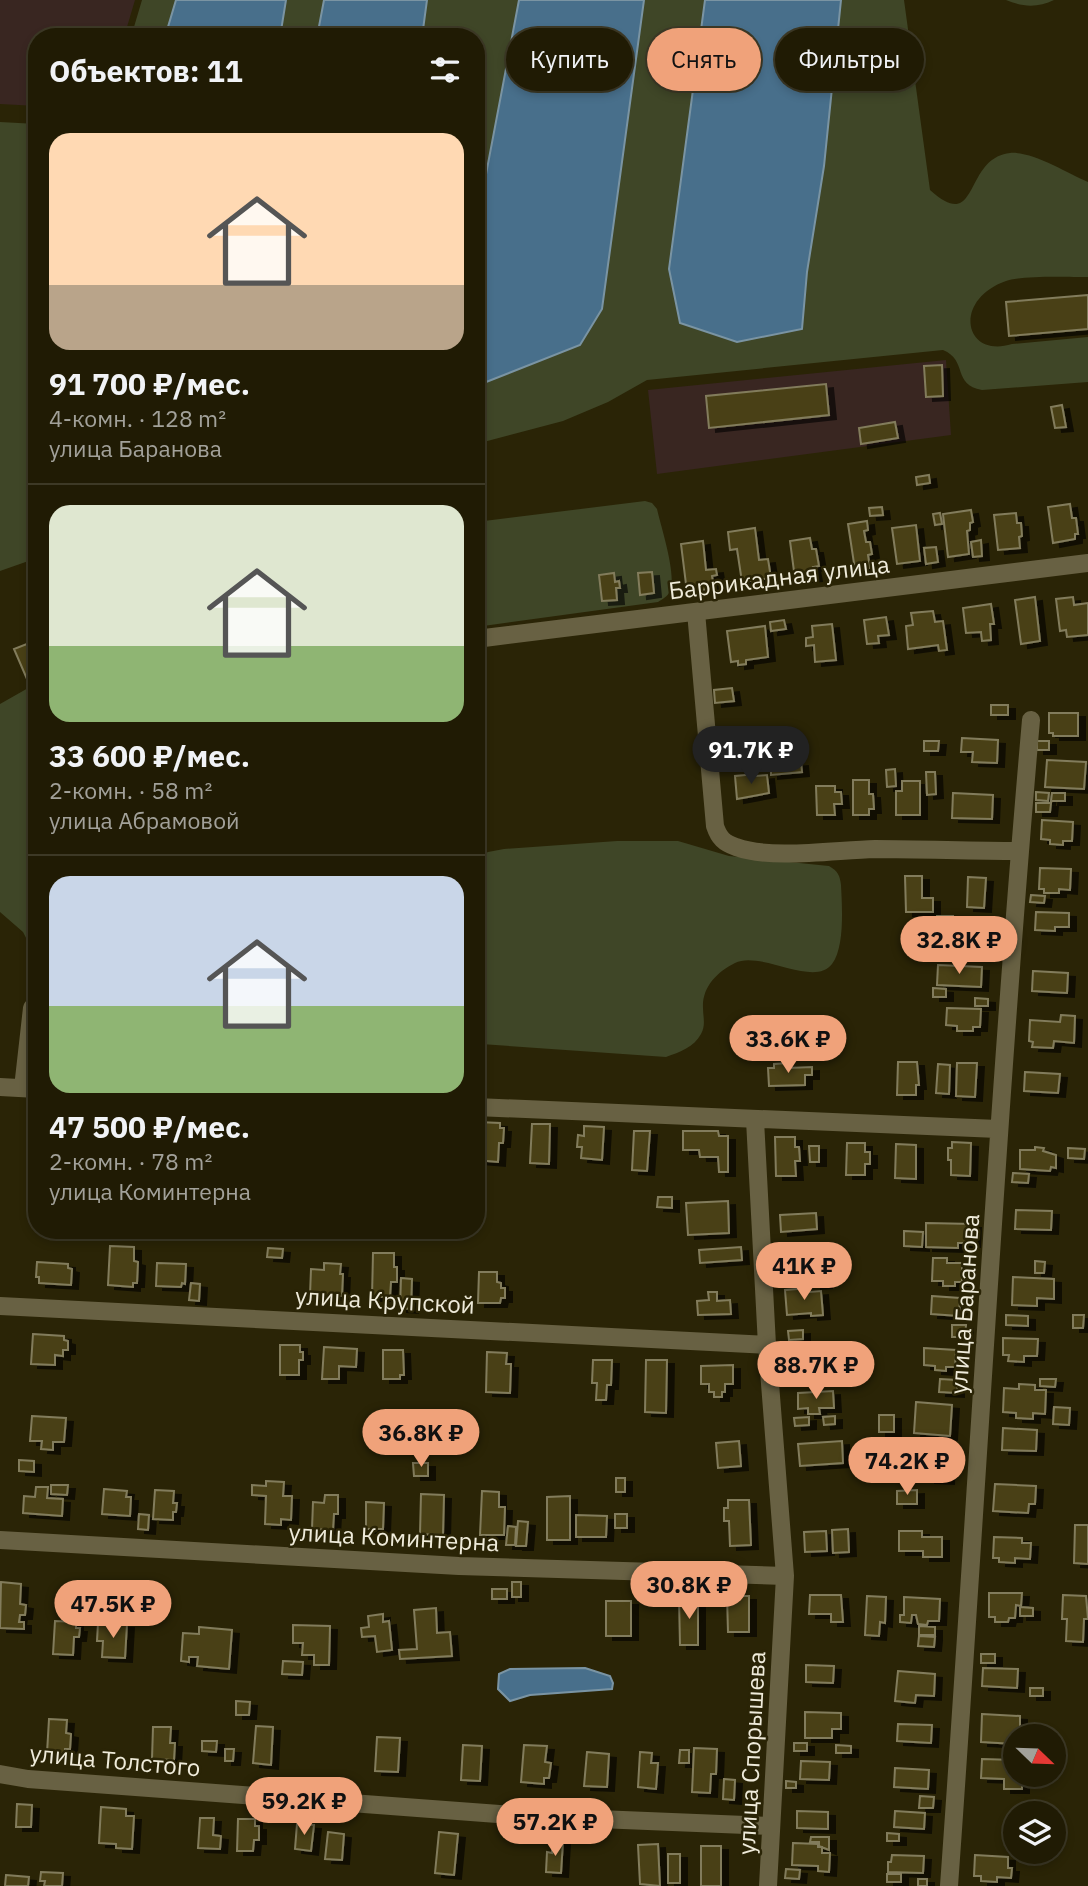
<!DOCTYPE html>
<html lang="ru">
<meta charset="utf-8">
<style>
:root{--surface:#201b04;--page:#28240e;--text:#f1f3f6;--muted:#a2a19a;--line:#3d3926;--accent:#f0a27a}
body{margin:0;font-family:"IBM Plex Sans",sans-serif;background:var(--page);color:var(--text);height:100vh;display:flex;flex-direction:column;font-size:26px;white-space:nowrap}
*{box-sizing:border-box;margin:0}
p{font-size:23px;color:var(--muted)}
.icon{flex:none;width:38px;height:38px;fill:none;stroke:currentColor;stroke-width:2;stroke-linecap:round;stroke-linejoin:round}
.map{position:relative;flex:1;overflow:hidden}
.drawer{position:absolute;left:28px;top:28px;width:457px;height:1211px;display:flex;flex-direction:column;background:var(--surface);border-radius:28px;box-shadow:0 4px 10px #0003,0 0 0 2px var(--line)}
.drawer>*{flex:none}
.guide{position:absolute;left:506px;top:28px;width:476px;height:63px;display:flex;gap:14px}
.needle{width:46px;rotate:113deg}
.tools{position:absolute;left:1003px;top:1724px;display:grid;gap:14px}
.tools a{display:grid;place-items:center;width:63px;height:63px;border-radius:50%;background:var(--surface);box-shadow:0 4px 10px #0003,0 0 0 2px var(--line);font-size:35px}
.price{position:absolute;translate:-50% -60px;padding:0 16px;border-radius:24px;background:var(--accent);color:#111;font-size:23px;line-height:46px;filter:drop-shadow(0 2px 4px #0008)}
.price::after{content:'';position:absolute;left:50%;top:42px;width:21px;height:16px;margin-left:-10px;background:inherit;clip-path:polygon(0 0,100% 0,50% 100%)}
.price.on{background:#222;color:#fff}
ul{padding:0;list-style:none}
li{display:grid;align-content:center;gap:14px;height:371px;padding:0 21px}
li+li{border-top:2px solid var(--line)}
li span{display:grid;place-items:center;height:217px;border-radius:21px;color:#555}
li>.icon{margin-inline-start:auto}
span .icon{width:126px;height:126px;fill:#fffc;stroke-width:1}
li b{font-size:30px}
h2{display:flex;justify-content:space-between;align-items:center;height:84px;padding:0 21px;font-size:30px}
.tag{padding:0 24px;border-radius:32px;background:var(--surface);box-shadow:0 4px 10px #0003,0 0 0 2px var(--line);font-size:24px;line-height:63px}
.tag.on{background:var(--accent);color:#111}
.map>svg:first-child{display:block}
.industrial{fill:#392621}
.green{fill:#3f4627}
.water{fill:#486f8b;stroke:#7a94a3;stroke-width:2}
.building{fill:#4a4115;stroke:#827c5c;stroke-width:2;filter:url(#shadow)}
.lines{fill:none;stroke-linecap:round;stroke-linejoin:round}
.street{stroke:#686143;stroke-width:18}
.labels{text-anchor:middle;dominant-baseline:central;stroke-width:5;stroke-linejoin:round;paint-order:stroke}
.street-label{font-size:24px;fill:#efebda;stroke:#2a2406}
</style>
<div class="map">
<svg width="1088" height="1886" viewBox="0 0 1088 1886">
<defs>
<filter id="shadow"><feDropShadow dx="7" dy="4" stdDeviation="0" flood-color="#0009"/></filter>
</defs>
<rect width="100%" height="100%" fill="#2a2406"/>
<path class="industrial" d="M0,0H135L124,37H37V106L0,104Z
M946,360L951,435L657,474L648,390Z"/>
<path class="green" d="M142,0H176L165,37H131Z
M286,0H324L317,37H280Z
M427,0H519L476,227V37H422Z
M644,0H705L669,269L802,328L807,272L824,166L841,0H904L930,190C980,235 963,158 1010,153C1032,151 1067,173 1088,182V277C1069,277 1022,275 1006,281C952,300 964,359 1012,344L1088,337V382L982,390C952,385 968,360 943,350L647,380L608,402L563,421L476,444V386L580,345L602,309Z
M1006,0H1054C1038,8 1022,7 1006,0Z
M0,122L37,124V558L0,571Z
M645,501L652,503L657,509C661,527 677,575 670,591C668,596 663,599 658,602L476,627V522Z
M37,683V959L23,932L0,912V704Z
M617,841H678L729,856L829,866C838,871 840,876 841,885C842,906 845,947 832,964C814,988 760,950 735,963C717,972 702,987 703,1008C703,1017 706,1025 701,1034C694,1047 680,1052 666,1057L481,1044L476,1040V858L488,852L504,849Z"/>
<path class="water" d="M176,0H286L280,37H165Z
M324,0H427L422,37H317Z
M519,0H644L602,309L580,345L476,386V227Z
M705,0H841L824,166L807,272L802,329L737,342L680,323L669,269Z
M585,1668L610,1676L613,1683L612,1689L530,1695L510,1701L498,1689L499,1674L510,1669Z"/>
<path class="building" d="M1088,295V329L1009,336L1006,302Z
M942,365L943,396L926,397L924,366Z
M826,384L829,415L709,428L706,396Z
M1062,405L1066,427L1055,428L1051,407Z
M895,422L898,438L861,444L859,428Z
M929,475L930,483L917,485L916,477Z
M1070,504L1072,518H1076L1078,534H1075V539L1053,543L1048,507Z
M882,507L883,515L870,516L869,508Z
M971,510L973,522L970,523V530L967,531L969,554L948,557L943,514Z
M940,513L942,524L935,525L933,514Z
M1016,513L1017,523H1021L1022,536L1019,537L1020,548L998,550L994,515Z
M867,521L868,530L864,531L866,542H870L872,554L868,555L870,568L855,570L848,524Z
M916,525L920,561L897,564L892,528Z
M755,528L759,560L768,559L771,578L742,582L737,549L730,550L728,532Z
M810,538L812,549H816L819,566L813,567L815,577L795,579L790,541Z
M981,540L982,556L973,557L971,542Z
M703,541L706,570L716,569L717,575L712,576L714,588L687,592L681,544Z
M936,547L938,562L926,564L924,548Z
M652,572L654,593L640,595L638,573Z
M614,573L615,582L619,581L620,588H616L617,600L602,601L599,575Z
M1035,597L1040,641L1021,644L1015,600Z
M1073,597L1074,605L1088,603V635L1067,637L1066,630L1060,631L1056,599Z
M991,604L994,624H990L991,640L982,641L981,632L966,633L963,608Z
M933,611L935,622L943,621L947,650L939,651L938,645L908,649L906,626L913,625L911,613Z
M886,617L889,635L878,636L879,643L867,644L864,620Z
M784,620L786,629L771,631L770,622Z
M832,624L836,660L815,662L814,645L806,646V638L813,637L812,626Z
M765,626L768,657L746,660V664L738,665V661L731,662L727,631Z
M37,640V683L30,686L14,649Z
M732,688L734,701L715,703L714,690Z
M991,705H1008V715H991Z
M1049,713H1078V736H1053V733H1049Z
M962,738L998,740L997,763L972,762L973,752H961Z
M924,741H939L938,751H924Z
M1037,741H1049V750H1037Z
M1047,760L1086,762L1084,789L1045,787Z
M801,762L802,772L771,775V765Z
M895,769L896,786L887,787L886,770Z
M926,772H935L936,794L927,795Z
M756,774V776L767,775L769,793L737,799L735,776Z
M853,780H869V794H873L874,809H869V815H853Z
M902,781H920V815H896V791H902Z
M816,786H835V792H841L842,804H834L835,815H817Z
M1036,792L1049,793L1048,801L1036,800Z
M953,793L993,795L992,819L952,818Z
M1052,793H1065V801H1051Z
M1036,803H1051L1050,812H1036Z
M1042,820L1073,822L1072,841H1063V845L1050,844V840L1041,839Z
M1040,868L1071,869L1070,890L1059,889V893H1044V889H1039Z
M905,876H922V898H933V912H906Z
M968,877L986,878L984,908L967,907Z
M1031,895L1045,896L1044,903L1030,902Z
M1036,912L1069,913V927H1055V931L1035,930Z
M937,916H953V924L936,923Z
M963,930H986V947L963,946Z
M938,965L982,967L981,987L937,985Z
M1033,971L1068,973L1067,993L1032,991Z
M933,988L946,989V997H933Z
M975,998L988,999V1006H975Z
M947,1008L981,1009L980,1027H973V1031H957V1026L946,1025Z
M1061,1015L1075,1016L1074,1043L1054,1041L1053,1048L1032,1047L1033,1042L1029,1041L1030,1020L1060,1022Z
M898,1062H917L919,1085H916V1095H897Z
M788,1063V1068L812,1067V1075H805V1085L769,1086L768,1068H774V1064Z
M957,1063H977L975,1097L956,1096Z
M938,1064L950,1065L949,1094L936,1093Z
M1025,1072L1060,1074L1058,1093L1024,1091Z
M478,1122L500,1123V1128H504L503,1143H499L498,1162L476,1160Z
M532,1124H550L549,1164L530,1163Z
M584,1126L604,1127L602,1160L581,1158L582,1147H577L578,1135L584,1136Z
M634,1131H650L647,1171L632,1170Z
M683,1131H718L719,1136H728V1172H719L718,1157H700L699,1150H683Z
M775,1137H795V1147H799L800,1161H795L796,1176H776Z
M952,1142L971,1143L970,1176L951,1175V1160H948V1148H952Z
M847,1143H865V1152H870V1164H865V1175H846Z
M896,1144L916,1145V1179L895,1178Z
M809,1146H819V1162H810Z
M1035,1147L1044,1148L1043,1151L1056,1155V1168L1051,1167L1050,1171L1020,1169V1150H1035Z
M1068,1148L1085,1149L1084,1159L1068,1158Z
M1013,1173L1029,1174L1028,1183L1012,1182Z
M658,1197H672V1208L657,1207Z
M728,1201L729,1233L688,1235L686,1203Z
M1016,1210L1052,1211L1051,1230L1015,1229Z
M816,1213L817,1229L781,1232L780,1215Z
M926,1223L974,1224L973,1243H958V1248L926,1247Z
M904,1231L923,1232L922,1247L904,1246Z
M792,1243L793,1252L779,1253L778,1244Z
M110,1246L134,1247V1261L138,1262L137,1283H133V1287L108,1285Z
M741,1247L742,1260L700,1263L699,1250Z
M268,1248L283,1249L282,1258L267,1257Z
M373,1253H394V1267H397V1282H391L390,1297H372Z
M819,1254L820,1272L804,1273L805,1279L790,1280L789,1272H785L784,1257Z
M933,1258H947V1263H962V1282H955V1286H943V1281H932Z
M1035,1261L1045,1262L1044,1273H1035Z
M37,1262L68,1264V1268L72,1269L71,1285L39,1283V1277H36Z
M157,1263L186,1264L185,1284L182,1283L181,1287L156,1286Z
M324,1263L341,1264L340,1274H343L342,1296L310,1295L311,1269L324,1270Z
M479,1272H497V1282L501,1283V1288H505V1298H501L500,1303H478Z
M825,1277V1284L814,1285V1278Z
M1013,1277L1054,1279V1299L1037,1298V1306L1012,1305Z
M401,1278L412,1279L411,1309L400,1308Z
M191,1283L200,1284L199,1301L189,1300Z
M810,1288V1292L821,1291L823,1315L811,1316V1313L787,1315L785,1290Z
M708,1292H717V1301L730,1300L731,1314L698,1315L697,1301L709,1300Z
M932,1296L960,1298L959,1316L931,1314Z
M1006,1315L1028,1316V1326L1006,1325Z
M1073,1315H1084L1083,1328H1073Z
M952,1325H966L965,1337H952Z
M803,1330V1339L789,1340L788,1331Z
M33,1334L64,1336V1340L68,1341V1350H63V1356L55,1355V1365L31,1364Z
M1003,1338L1038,1339L1037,1356H1024V1362L1008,1361L1009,1355H1003Z
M818,1342L819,1346L831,1345L833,1374L812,1376L811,1363L792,1364L790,1343Z
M280,1345H300V1352H303V1360H299V1375H280Z
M324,1347L357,1349L356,1367L339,1366V1379H322Z
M924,1348L956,1350L955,1367H946V1371L935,1370V1366L924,1365Z
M383,1350H403L404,1375H400V1379H383Z
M487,1352L507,1353L506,1364H511L510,1393L486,1392Z
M593,1360H612L611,1385H607L606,1400H596L597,1383H592Z
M646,1360H667L666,1413L645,1412Z
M733,1365V1384H725V1392H722V1397H714V1392H709V1384H701V1366Z
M940,1379L957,1380V1393L939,1392Z
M1040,1379H1056L1055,1387L1040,1386Z
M1019,1384L1035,1385V1390H1046L1045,1414L1033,1413V1419L1016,1418V1413L1003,1412L1004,1388L1019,1389Z
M833,1391L834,1408H819L820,1414H808V1408L798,1409V1393Z
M916,1402L952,1405L950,1436L914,1433Z
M1054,1407L1070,1408L1069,1425L1053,1424Z
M879,1415H894V1432H879Z
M32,1416L66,1418L64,1442H53V1450L41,1449L42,1441H30Z
M835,1416V1424L824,1425L823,1417Z
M809,1417V1425L795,1426L794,1418Z
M1003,1428L1037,1430L1036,1451L1002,1450Z
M739,1441L741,1466L718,1468L716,1443Z
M842,1441L843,1463L800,1466L798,1444Z
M916,1455L948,1457L947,1480L928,1479V1475H915Z
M19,1460L34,1461V1472L19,1471Z
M413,1463H428V1476H414Z
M616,1478H625V1492H616Z
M266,1481L284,1482L283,1496H292L291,1520L281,1519V1525L265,1524L266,1496L252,1495V1485L266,1486Z
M995,1484L1036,1486L1035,1504H1029L1028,1513L993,1511Z
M51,1485H68L67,1495L51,1494Z
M36,1487H48L47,1498L63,1499L62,1516L23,1513L24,1496L35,1497Z
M104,1489L127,1491L126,1497H131L130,1516L102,1514Z
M155,1490L174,1491L173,1503H177L176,1512H173V1520L153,1519Z
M917,1490V1504H897V1491Z
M482,1491L499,1492V1507H505L504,1535H480Z
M421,1494L444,1495L443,1535L420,1534Z
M325,1495H338V1514H334L333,1530L312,1529L313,1502L324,1503Z
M570,1496V1540H547V1497Z
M728,1500H749L751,1545L730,1546L729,1521H724V1508H728Z
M366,1502L384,1503L383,1529H366Z
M139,1514L149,1515L148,1530L138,1529Z
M615,1514H627V1528H615Z
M576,1515L607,1516L606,1537H576Z
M518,1521L528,1522L526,1546H516Z
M1075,1525H1088V1564L1074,1563Z
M508,1526L516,1527L515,1545H506Z
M848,1529L849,1552L833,1553L832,1530Z
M826,1531L827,1551L805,1552L804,1532Z
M899,1531H922V1537H942V1557H923V1551H899Z
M994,1537L1022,1538V1543H1031L1030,1559L1015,1558V1563L999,1562V1558H993Z
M1,1582L21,1584L20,1604L26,1605L25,1615H20L19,1622H24V1629L0,1628Z
M512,1582H521V1597H512Z
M492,1589H507V1599H492Z
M989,1593H1022L1021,1606L1016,1605L1015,1618H1009L1008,1622H995V1617H989Z
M810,1595H841L843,1622H831V1614H809Z
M1063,1595L1086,1596L1088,1619H1084L1083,1642L1066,1641L1067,1619H1062Z
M727,1596H749V1632H728Z
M867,1596L886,1597L885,1623L880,1622L879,1636L865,1635Z
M904,1597L940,1599L939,1621H928L927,1625L918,1624L916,1615H912L911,1623L900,1622V1615H904Z
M679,1598H698V1645H680Z
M606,1601H631V1636H606Z
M1020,1607L1033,1608V1616H1020Z
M436,1608L437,1633L450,1632L452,1656L400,1659L399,1650L417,1649L414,1610Z
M383,1614V1622L389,1621L392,1650L377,1652L375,1636L362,1637L361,1628L369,1627L368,1616Z
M55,1621L76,1622V1628H80L79,1637H74L73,1655L53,1654Z
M98,1623L127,1624L125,1658L102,1657L103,1641H97Z
M293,1625L330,1626L329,1665H314V1655H302L303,1643H293Z
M919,1626L935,1627V1635H919Z
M199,1627L232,1630L229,1669L197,1666L198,1657H189V1662L181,1661L183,1633L199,1634Z
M919,1636L935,1637L934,1647L918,1646Z
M981,1654H995V1663H981Z
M283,1661L303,1662L302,1675L282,1674Z
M806,1665L834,1666L833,1683L806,1682Z
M983,1668L1018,1669L1017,1688L982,1686Z
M898,1671L935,1674L934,1696L916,1695L915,1703L895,1701Z
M1030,1688H1043V1696H1030Z
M236,1701L250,1702L249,1715H236Z
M805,1712L841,1713V1729H832V1738H805Z
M982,1714L1020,1716V1736H1015V1744L981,1742Z
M49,1719L67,1720L66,1733L71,1734L70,1749H65V1754L47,1753Z
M898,1724L932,1725L931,1743L897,1741Z
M256,1726L273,1727L271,1765L253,1763Z
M153,1727H171L170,1743H175L174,1760L152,1759Z
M377,1737L400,1738L398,1772L375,1771Z
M202,1741H217L216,1752L202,1751Z
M794,1743H807V1751H794Z
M463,1745L482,1746L480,1781L461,1780Z
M524,1745L547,1746L545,1762L551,1763L549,1778H544V1784L521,1782Z
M836,1745L851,1746V1753H836Z
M694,1748L717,1749L716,1774H711L710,1793L692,1792Z
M225,1749H234L233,1761H225Z
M680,1750H689V1763H679Z
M587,1752L609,1754L607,1787L584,1786Z
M640,1752L652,1753L651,1763H658L656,1789L638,1787Z
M982,1759L1015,1760V1774H1022V1789H1004V1779L981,1778Z
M801,1761L830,1762L829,1780L800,1779Z
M895,1768L929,1770L928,1789L894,1787Z
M724,1779L735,1780L734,1800L723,1799Z
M786,1781L796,1782V1788H786Z
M920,1796L934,1797L933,1808H919Z
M17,1804L32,1805L31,1827H16Z
M101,1807L126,1809V1816H134L132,1849L116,1848V1844L99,1843Z
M797,1811L828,1812V1829L797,1828Z
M895,1811L925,1813L924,1829L894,1827Z
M200,1818H214L213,1835L221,1836L220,1849L198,1848Z
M238,1819H255V1826H259V1840H254L253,1851H237Z
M297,1824L314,1825L311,1851L295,1849Z
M328,1832L344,1834L342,1860L325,1859Z
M439,1832L458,1834L454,1875L435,1873Z
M887,1833L899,1834V1841H887Z
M811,1837H829V1850L819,1846V1842H810Z
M552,1840L563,1841L561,1873L546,1872L547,1852L552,1853Z
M793,1843L818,1844V1847H822V1853H830L829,1872L818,1871V1866L792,1865Z
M658,1844L660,1886L640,1884L638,1845Z
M701,1846H721V1886H701Z
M668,1854H680V1883H668Z
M892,1855L924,1856L923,1873L888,1872V1862H891Z
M975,1855L1008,1857V1868H1012L1011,1878L997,1877V1882L981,1881V1876H974Z
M786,1869L800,1870L799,1879L785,1878Z
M41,1872L63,1873L62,1886H44L45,1881H40Z
M887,1874H901V1882H887Z
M6,1875L29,1877L28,1886H5Z
M918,1879H927V1886H918Z"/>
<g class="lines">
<path class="street" d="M696,612L715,826C719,838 724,843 736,847C772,860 835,850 875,849C923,849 971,851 1019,851
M476,639L1088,563
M0,1087L37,1089
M23,1088L32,1008L37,1002
M476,1107L998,1129
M755,1120L767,1345L785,1576L768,1886
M0,1306L767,1345
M0,1540L459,1566L785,1576
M0,1774L28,1779L525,1816L771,1826
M949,1886C977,1497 997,1108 1031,720"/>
</g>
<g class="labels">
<g class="street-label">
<text transform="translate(779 577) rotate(-7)">Баррикадная улица</text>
<text transform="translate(385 1300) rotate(3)">улица Крупской</text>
<text transform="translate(964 1304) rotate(-86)">улица Баранова</text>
<text transform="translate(394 1537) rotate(3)">улица Коминтерна</text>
<text transform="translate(751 1753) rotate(-87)">улица Спорышева</text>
<text transform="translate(115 1760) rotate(5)">улица Толстого</text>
</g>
</g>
</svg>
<div class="tools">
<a><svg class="needle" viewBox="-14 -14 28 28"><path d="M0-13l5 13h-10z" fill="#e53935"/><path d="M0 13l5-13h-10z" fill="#a2a19a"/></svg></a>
<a><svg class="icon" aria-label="layers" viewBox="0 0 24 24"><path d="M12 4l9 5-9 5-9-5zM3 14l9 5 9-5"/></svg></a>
</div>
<b class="price on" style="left:751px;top:786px">91.7K ₽</b>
<b class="price" style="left:959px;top:976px">32.8K ₽</b>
<b class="price" style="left:788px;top:1075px">33.6K ₽</b>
<b class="price" style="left:804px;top:1302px">41K ₽</b>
<b class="price" style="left:816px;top:1401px">88.7K ₽</b>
<b class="price" style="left:421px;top:1469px">36.8K ₽</b>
<b class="price" style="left:907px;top:1497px">74.2K ₽</b>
<b class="price" style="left:689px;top:1621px">30.8K ₽</b>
<b class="price" style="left:113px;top:1640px">47.5K ₽</b>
<b class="price" style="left:304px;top:1837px">59.2K ₽</b>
<b class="price" style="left:555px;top:1858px">57.2K ₽</b>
<div class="guide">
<a class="tag">Купить</a>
<a class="tag on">Снять</a>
<a class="tag">Фильтры</a>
</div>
<section class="drawer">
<h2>Объектов: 11<svg class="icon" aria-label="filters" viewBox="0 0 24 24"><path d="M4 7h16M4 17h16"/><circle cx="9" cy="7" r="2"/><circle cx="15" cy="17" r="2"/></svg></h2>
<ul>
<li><span style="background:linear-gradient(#ffd9b3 70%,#b9a48a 0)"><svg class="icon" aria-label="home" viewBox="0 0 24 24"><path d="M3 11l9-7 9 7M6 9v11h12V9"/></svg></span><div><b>91 700 ₽/мес.</b><p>4-комн. · 128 m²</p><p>улица Баранова</p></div></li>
<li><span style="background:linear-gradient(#dfe7d0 65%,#8fb573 0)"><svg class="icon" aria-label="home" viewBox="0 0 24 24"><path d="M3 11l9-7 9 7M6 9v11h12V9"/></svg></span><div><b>33 600 ₽/мес.</b><p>2-комн. · 58 m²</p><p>улица Абрамовой</p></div></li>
<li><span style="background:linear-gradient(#c9d6e8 60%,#8fb573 0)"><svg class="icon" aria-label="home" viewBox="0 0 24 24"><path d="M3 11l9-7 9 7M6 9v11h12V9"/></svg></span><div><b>47 500 ₽/мес.</b><p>2-комн. · 78 m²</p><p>улица Коминтерна</p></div></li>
</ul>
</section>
</div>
